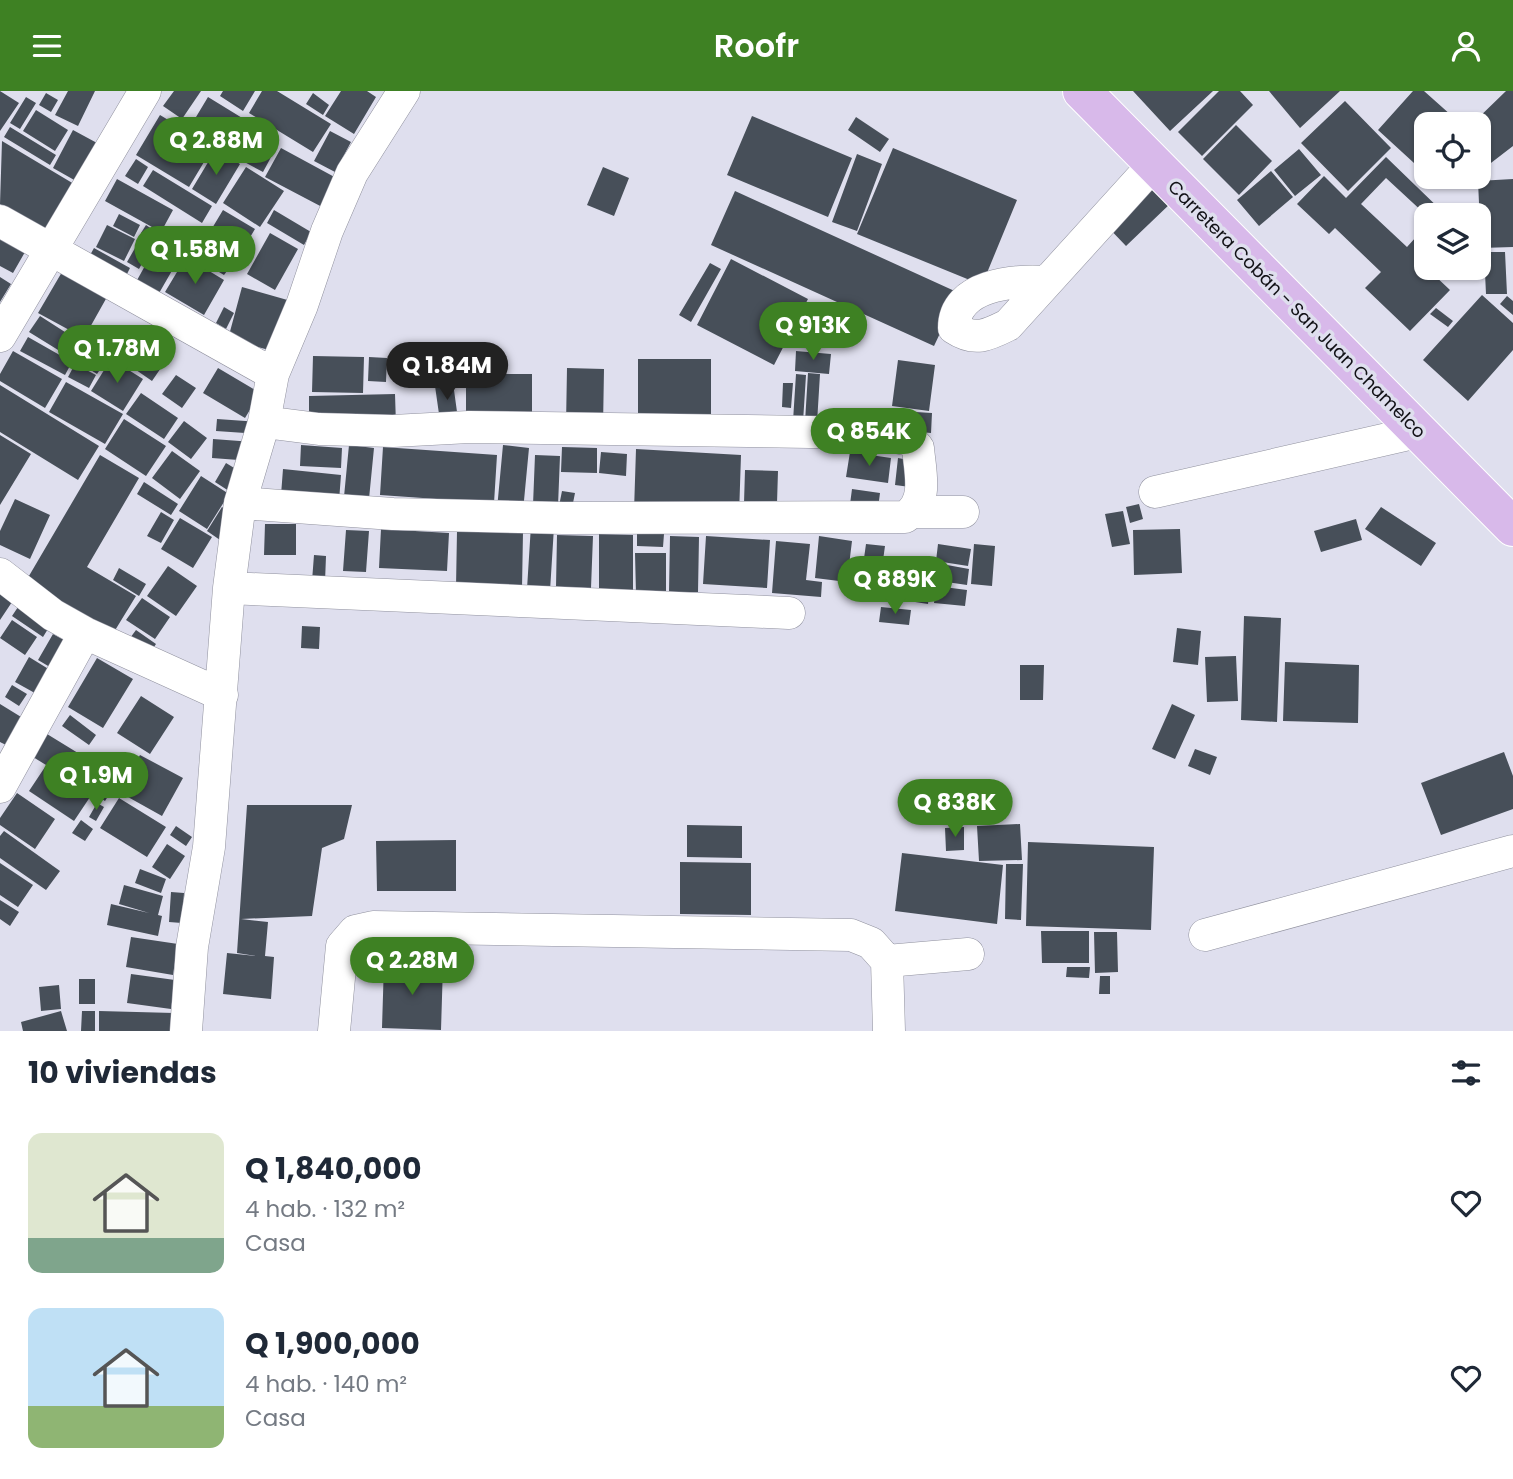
<!DOCTYPE html>
<html lang="es">
<meta charset="utf-8">
<style>
:root{--surface:#fff;--page:#f6f6f7;--text:#1f2937;--muted:#747a83;--accent:#3e8123}
body{margin:0;font-family:Poppins,sans-serif;background:var(--page);color:var(--text);height:100vh;display:flex;flex-direction:column;font-size:26px;white-space:nowrap}
*{box-sizing:border-box;margin:0}
p{font-size:23px;color:var(--muted)}
.icon{flex:none;width:38px;height:38px;fill:none;stroke:currentColor;stroke-width:2;stroke-linecap:round;stroke-linejoin:round}
.map{position:relative;height:940px;overflow:hidden}
.side{display:flex;flex-direction:column;background:var(--surface);flex:1}
.side>*{flex:none}
.tools{position:absolute;left:1414px;top:21px;display:grid;gap:14px}
.tools a{display:grid;place-items:center;width:77px;height:77px;border-radius:14px;background:var(--surface);box-shadow:0 2px 5px #0004;font-size:35px}
.price{position:absolute;translate:-50% -60px;padding:0 16px;border-radius:24px;background:var(--accent);color:#fff;font-size:23px;line-height:46px;filter:drop-shadow(0 2px 4px #0008)}
.price::after{content:'';position:absolute;left:50%;top:42px;width:21px;height:16px;margin-left:-10px;background:inherit;clip-path:polygon(0 0,100% 0,50% 100%)}
.price.on{background:#222;color:#fff}
ul{padding:0;list-style:none}
li{display:flex;align-items:center;gap:21px;height:175px;padding:0 28px}
li span{display:grid;place-items:center;flex:none;width:196px;height:140px;border-radius:14px;color:#555}
li>.icon{margin-inline-start:auto}
span .icon{width:84px;height:84px;fill:#fffc;stroke-width:1}
li b{font-size:30px}
h2{display:flex;justify-content:space-between;align-items:center;height:84px;padding:0 28px;font-size:30px}
header{display:flex;justify-content:space-between;align-items:center;height:91px;padding:0 28px;background:var(--accent);color:#fff;font-size:32px;font-weight:600}
.map>svg:first-child{display:block}
.building{fill:#474f59}
.lines{fill:none;stroke-linecap:round;stroke-linejoin:round}
.minor-casing{stroke:#90919e;stroke-width:33}
.major-casing{stroke:#fff;stroke-width:40}
.minor{stroke:#fff;stroke-width:32}
.major{stroke:#d8b9ea;stroke-width:38}
.labels{text-anchor:middle;dominant-baseline:central;stroke-width:7;stroke-linejoin:round;paint-order:stroke}
.street-label{font-size:18px;fill:#111116;stroke:#dfdfee}
</style>
<header><svg class="icon" aria-label="menu" viewBox="0 0 24 24"><path d="M4 6h16M4 12h16M4 18h16"/></svg>Roofr<svg class="icon" aria-label="person" viewBox="0 0 24 24"><circle cx="12" cy="8" r="4"/><path d="M4 21q1-7 8-7t8 7"/></svg></header>
<div class="map">
<svg width="1513" height="940" viewBox="0 0 1513 940">
<rect width="100%" height="100%" fill="#dfdfee"/>
<path class="building" d="M0,0L19,12L0,40Z
M68,0H95L78,35L55,24Z
M174,0H201L182,28L163,15Z
M223,0H255L243,20L220,5Z
M262,0H277L331,33L313,61L249,22Z
M341,0H367L376,6L354,43L325,25Z
M1133,0H1213L1170,40Z
M1219,0H1240L1253,14L1202,65L1178,41Z
M1269,0H1340L1300,37Z
M1413,0H1424L1461,33H1426V83L1378,39Z
M1506,0H1513V55L1487,75L1479,65V33H1472Z
M46,2L58,9L51,21L39,14Z
M313,2L329,14L323,24L306,13Z
M26,6L36,12L20,38L10,32Z
M208,6L252,33L233,63L190,36Z
M1345,10L1391,57L1348,100L1301,52Z
M36,19L68,39L55,60L23,40Z
M160,24L213,56L189,96L136,64Z
M752,25L852,67L828,126L727,84Z
M856,26L889,48L880,61L848,39Z
M1236,34L1272,70L1239,104L1203,68Z
M10,36L56,64L50,74L4,46Z
M73,39L97,52L76,90L53,77Z
M330,40L351,51L335,81L314,70Z
M252,41L277,55L263,81L237,67Z
M2,50L74,93L46,140L0,113Z
M281,57L340,89L324,117L265,86Z
M893,57L1017,109L982,194L857,143Z
M216,58L240,73L216,113L192,98Z
M1299,58L1321,84L1295,105L1274,79Z
M857,63L882,73L857,140L832,131Z
M1386,66L1446,124H1426L1386,87L1361,113L1407,156L1426,135V153L1414,165L1450,199L1410,240L1365,197L1381,181L1335,137L1329,143L1297,113L1324,85L1346,107Z
M136,68L148,76L138,93L125,85Z
M246,76L284,100L260,136L223,112Z
M603,76L629,87L614,125L587,114Z
M153,79L212,115L202,132L143,95Z
M1271,80L1293,106L1259,135L1237,109Z
M117,88L173,119L161,141L105,110Z
M1149,88L1172,111L1126,155L1104,132Z
M1513,88V156L1481,157L1478,90Z
M735,100L959,202L934,255L711,154Z
M1475,116V124H1455V117Z
M223,119L255,138L240,163L208,144Z
M274,119L311,141L304,154L267,132Z
M119,123L140,134L134,146L113,135Z
M107,134L135,148L124,170L96,156Z
M146,134L159,143L154,151L141,142Z
M166,137L189,150L158,204L136,191Z
M270,142L298,158L275,199L247,183Z
M142,145L154,151L139,178L127,171Z
M0,148L25,161L13,182L0,175Z
M193,154L230,176L224,184L187,162Z
M219,154L239,166L233,176L213,164Z
M94,157L130,177L126,185L89,166Z
M1484,161H1505L1507,203H1486Z
M186,166L224,189L204,224L165,201Z
M731,168L808,208L774,274L697,234Z
M710,172L721,178L691,231L679,224Z
M1431,177H1455L1445,189Z
M62,181L107,206L84,247L38,222Z
M0,186L11,193L0,211Z
M242,196L298,212L284,263L228,248Z
M1482,204L1513,232V259L1468,310L1423,269Z
M1507,205L1513,210V224L1500,213Z
M224,216L234,222L226,238L216,232Z
M1436,217L1453,230L1448,236L1430,223Z
M40,225L107,268L97,283L29,241Z
M28,246L72,271L65,284L20,260Z
M141,250L167,268L152,290L126,272Z
M13,260L62,288L45,317L0,290V283Z
M796,260L831,263L829,283L795,280Z
M313,265L364,266L363,302L312,301Z
M369,266L387,267L386,291L368,290Z
M111,268L143,288L123,320L91,300Z
M638,268H711V329H638Z
M898,269L935,274L929,320L892,315Z
M75,273L96,284L89,297L68,286Z
M218,277L260,302L245,327L203,302Z
M567,277L604,278L603,336L566,334Z
M808,282L820,283L817,332L805,331Z
M466,283H532V329H466Z
M796,283L806,284L803,331L793,330Z
M176,284L196,297L182,317L162,303Z
M66,291L123,323L105,353L49,321Z
M453,292L458,328L440,330L435,295Z
M783,292H793L791,317L782,316Z
M0,294L99,355L78,389L0,341Z
M141,302L178,327L164,348L126,323Z
M395,303L396,334L309,336V305Z
M899,320L932,322L931,342L898,339Z
M124,328L166,355L146,385L105,358Z
M217,328L259,331L258,343L216,340Z
M184,330L207,347L191,368L168,351Z
M0,344L31,363L0,414Z
M213,348L253,351L252,370L212,367Z
M301,354L342,357L341,377L300,375Z
M349,354L374,357L368,418L343,416Z
M503,354L529,357L523,420L497,418Z
M383,356L497,364L494,412L380,404Z
M562,356L597,357V382L561,381Z
M636,358L741,364L739,425L634,420Z
M172,360L200,380L180,408L152,387Z
M601,361L627,363L626,385L599,382Z
M850,361L891,367L888,392L846,386Z
M100,364L139,387L87,476L136,505L114,541L26,490Z
M535,364L560,365L558,415L533,414Z
M898,367L914,370L910,396L895,394Z
M226,372L244,383L232,402L215,391Z
M283,378L341,384L339,410L281,404Z
M745,379L778,380L777,412H744Z
M201,385L229,403L207,438L179,420Z
M144,391L178,413L171,424L137,403Z
M852,398L880,402L877,425L849,421Z
M562,400L575,402L572,417L559,415Z
M15,408L50,424L30,468L0,454V440Z
M1139,413L1143,428L1130,432L1126,416Z
M222,416L236,425L220,449L207,440Z
M1381,416L1436,452L1421,475L1365,438Z
M1123,420L1130,453L1112,456L1105,423Z
M161,421L174,429L161,452L147,445Z
M180,427L212,446L193,477L161,458Z
M1356,428L1362,449L1321,461L1314,440Z
M265,433H296V464H264Z
M531,434L554,436L550,500L527,498Z
M381,438L449,442L447,480L379,477Z
M1180,438L1182,482L1134,484L1133,439Z
M346,439L369,440L366,481L343,480Z
M457,440L523,441L522,497L456,496Z
M637,442L664,443L663,456L637,455Z
M599,443L633,444V501H599Z
M557,444L593,445L591,497L556,496Z
M670,445L699,446L698,501H669Z
M706,445L770,449L767,497L703,493Z
M819,445L852,450L847,491L815,487Z
M776,450L810,453L806,489L822,491L821,506L772,502Z
M866,453L885,455L879,498L860,496Z
M938,453L971,458L968,475L936,470Z
M974,453L995,455L992,495L971,493Z
M635,462H666V503H636Z
M314,464L326,465L325,491L312,490Z
M936,472L969,478L967,494L933,489Z
M887,474L932,480L928,513L883,506Z
M168,475L197,495L176,525L147,505Z
M119,477L146,493L139,505L113,489Z
M936,495L967,499L965,515L934,512Z
M0,498L14,508L0,529Z
M142,507L170,526L155,548L126,529Z
M20,513L51,533L43,546L12,525Z
M881,516L911,519L909,534L879,531Z
M1244,525L1281,527L1277,631L1241,629Z
M12,529L37,546L25,564L0,547Z
M302,535L320,536L319,558L301,557Z
M1177,537L1201,540L1198,574L1173,571Z
M136,539L156,553L148,565L127,551Z
M53,543L75,555L60,582L38,569Z
M1236,565L1238,610L1207,611L1205,566Z
M29,566L55,582L42,606L15,591Z
M97,567L133,588L103,637L68,616Z
M1285,571L1359,574L1358,632L1283,630Z
M1020,574H1044L1043,609H1020Z
M12,594L27,603L19,615L5,606Z
M141,605L174,626L150,663L117,642Z
M0,613L26,629L10,656L0,651Z
M1172,613L1195,624L1175,668L1152,658Z
M70,624L96,644L89,654L62,635Z
M47,643L91,670L77,693L33,666Z
M1195,658L1217,666L1210,684L1188,675Z
M1504,661L1513,685V718L1441,744L1421,692Z
M110,662L128,674L105,710L86,697Z
M140,664L183,687L162,725L119,701Z
M45,676L90,706L74,730L29,700Z
M17,702L55,728L35,758L0,734V727Z
M119,707L166,736L147,766L100,737Z
M97,712L104,716L96,730L89,726Z
M247,714H352L344,748L322,757L312,825L241,828L268,831L265,865L274,866L271,908L223,903L227,862L256,865L237,862Z
M81,729L93,738L85,750L72,742Z
M1020,733L1022,769L979,770L977,735Z
M687,734L742,735V767L687,766Z
M176,735L192,746L186,755L170,744Z
M964,736V759L946,760L945,737Z
M4,740L60,780L46,799L0,767V745Z
M456,749V800H377L376,750Z
M1028,751L1154,756L1151,839L1026,835Z
M167,753L185,765L170,788L152,776Z
M902,762L1003,774L997,833L895,820Z
M680,771L751,772V824L680,823Z
M0,772L33,794L18,816L0,804Z
M1006,773H1023L1021,829L1005,828Z
M140,778L166,788L161,802L135,792Z
M124,794L163,805L158,824L162,825L158,845L107,834L111,813L149,822L119,813Z
M171,801L184,802L182,832L169,831Z
M0,809L19,821L10,835L0,828Z
M1041,840H1089V872H1042Z
M1094,841H1117L1118,881L1095,882Z
M131,846L178,853L173,884L126,876Z
M384,872L443,874L441,939L382,937Z
M1067,876H1090L1089,887L1066,886Z
M131,883L175,889L171,918L127,912Z
M1100,885H1110V903H1099Z
M79,888H95V913H79Z
M59,894L61,918L41,920L39,896Z
M61,920L67,940H23L21,931Z
M82,920H95V940H81Z
M99,920L174,922V940H99Z"/>
<g class="lines">
<defs>
<path id="minor" d="M0,130L273,283
M1046,191C1013,189 954,194 954,237C975,251 988,244 1008,234L1154,73
M0,245L145,0
M1155,401L1418,341
M240,412L393,423L563,427L905,426C929,412 920,381 918,357L911,349L874,342L469,336L393,340L319,338L264,331
M915,421H963
M0,483L53,524L85,542L222,604
M229,497L789,522
M0,696L85,542
M1205,844L1513,760
M887,870L968,863
M186,940L192,856L209,756L229,497L240,412L264,331L273,283L302,214L327,140L352,82L404,0
M334,940L342,855L355,840L373,836L851,844L871,852L887,870L889,940"/>
<path id="major" d="M1082,0L1513,436"/>
</defs>
<use href="#minor" class="minor-casing"/>
<use href="#major" class="major-casing"/>
<use href="#minor" class="minor"/>
<use href="#major" class="major"/>
</g>
<g class="labels">
<g class="street-label">
<text transform="translate(1297 218) rotate(45)">Carretera Cobán - San Juan Chamelco</text>
</g>
</g>
</svg>
<div class="tools">
<a><svg class="icon" aria-label="locate" viewBox="0 0 24 24"><circle cx="12" cy="12" r="6"/><path d="M12 2v4M12 18v4M2 12h4M18 12h4"/></svg></a>
<a><svg class="icon" aria-label="layers" viewBox="0 0 24 24"><path d="M12 4l9 5-9 5-9-5zM3 14l9 5 9-5"/></svg></a>
</div>
<b class="price" style="left:216px;top:86px">Q 2.88M</b>
<b class="price" style="left:195px;top:195px">Q 1.58M</b>
<b class="price" style="left:813px;top:271px">Q 913K</b>
<b class="price" style="left:117px;top:294px">Q 1.78M</b>
<b class="price on" style="left:447px;top:311px">Q 1.84M</b>
<b class="price" style="left:869px;top:377px">Q 854K</b>
<b class="price" style="left:895px;top:525px">Q 889K</b>
<b class="price" style="left:96px;top:721px">Q 1.9M</b>
<b class="price" style="left:955px;top:748px">Q 838K</b>
<b class="price" style="left:412px;top:906px">Q 2.28M</b>
</div>
<section class="side">
<h2>10 viviendas<svg class="icon" aria-label="filters" viewBox="0 0 24 24"><path d="M4 7h16M4 17h16"/><circle cx="9" cy="7" r="2"/><circle cx="15" cy="17" r="2"/></svg></h2>
<ul>
<li><span style="background:linear-gradient(#dfe7d0 75%,#7fa58c 0)"><svg class="icon" aria-label="home" viewBox="0 0 24 24"><path d="M3 11l9-7 9 7M6 9v11h12V9"/></svg></span><div><b>Q 1,840,000</b><p>4 hab. · 132 m²</p><p>Casa</p></div><svg class="icon" aria-label="heart" viewBox="0 0 24 24"><path d="M12 20l-8-8c-3-5 5-10 8-4 3-6 11-1 8 4z"/></svg></li>
<li><span style="background:linear-gradient(#bfe0f5 70%,#8fb573 0)"><svg class="icon" aria-label="home" viewBox="0 0 24 24"><path d="M3 11l9-7 9 7M6 9v11h12V9"/></svg></span><div><b>Q 1,900,000</b><p>4 hab. · 140 m²</p><p>Casa</p></div><svg class="icon" aria-label="heart" viewBox="0 0 24 24"><path d="M12 20l-8-8c-3-5 5-10 8-4 3-6 11-1 8 4z"/></svg></li>
</ul>
</section>
